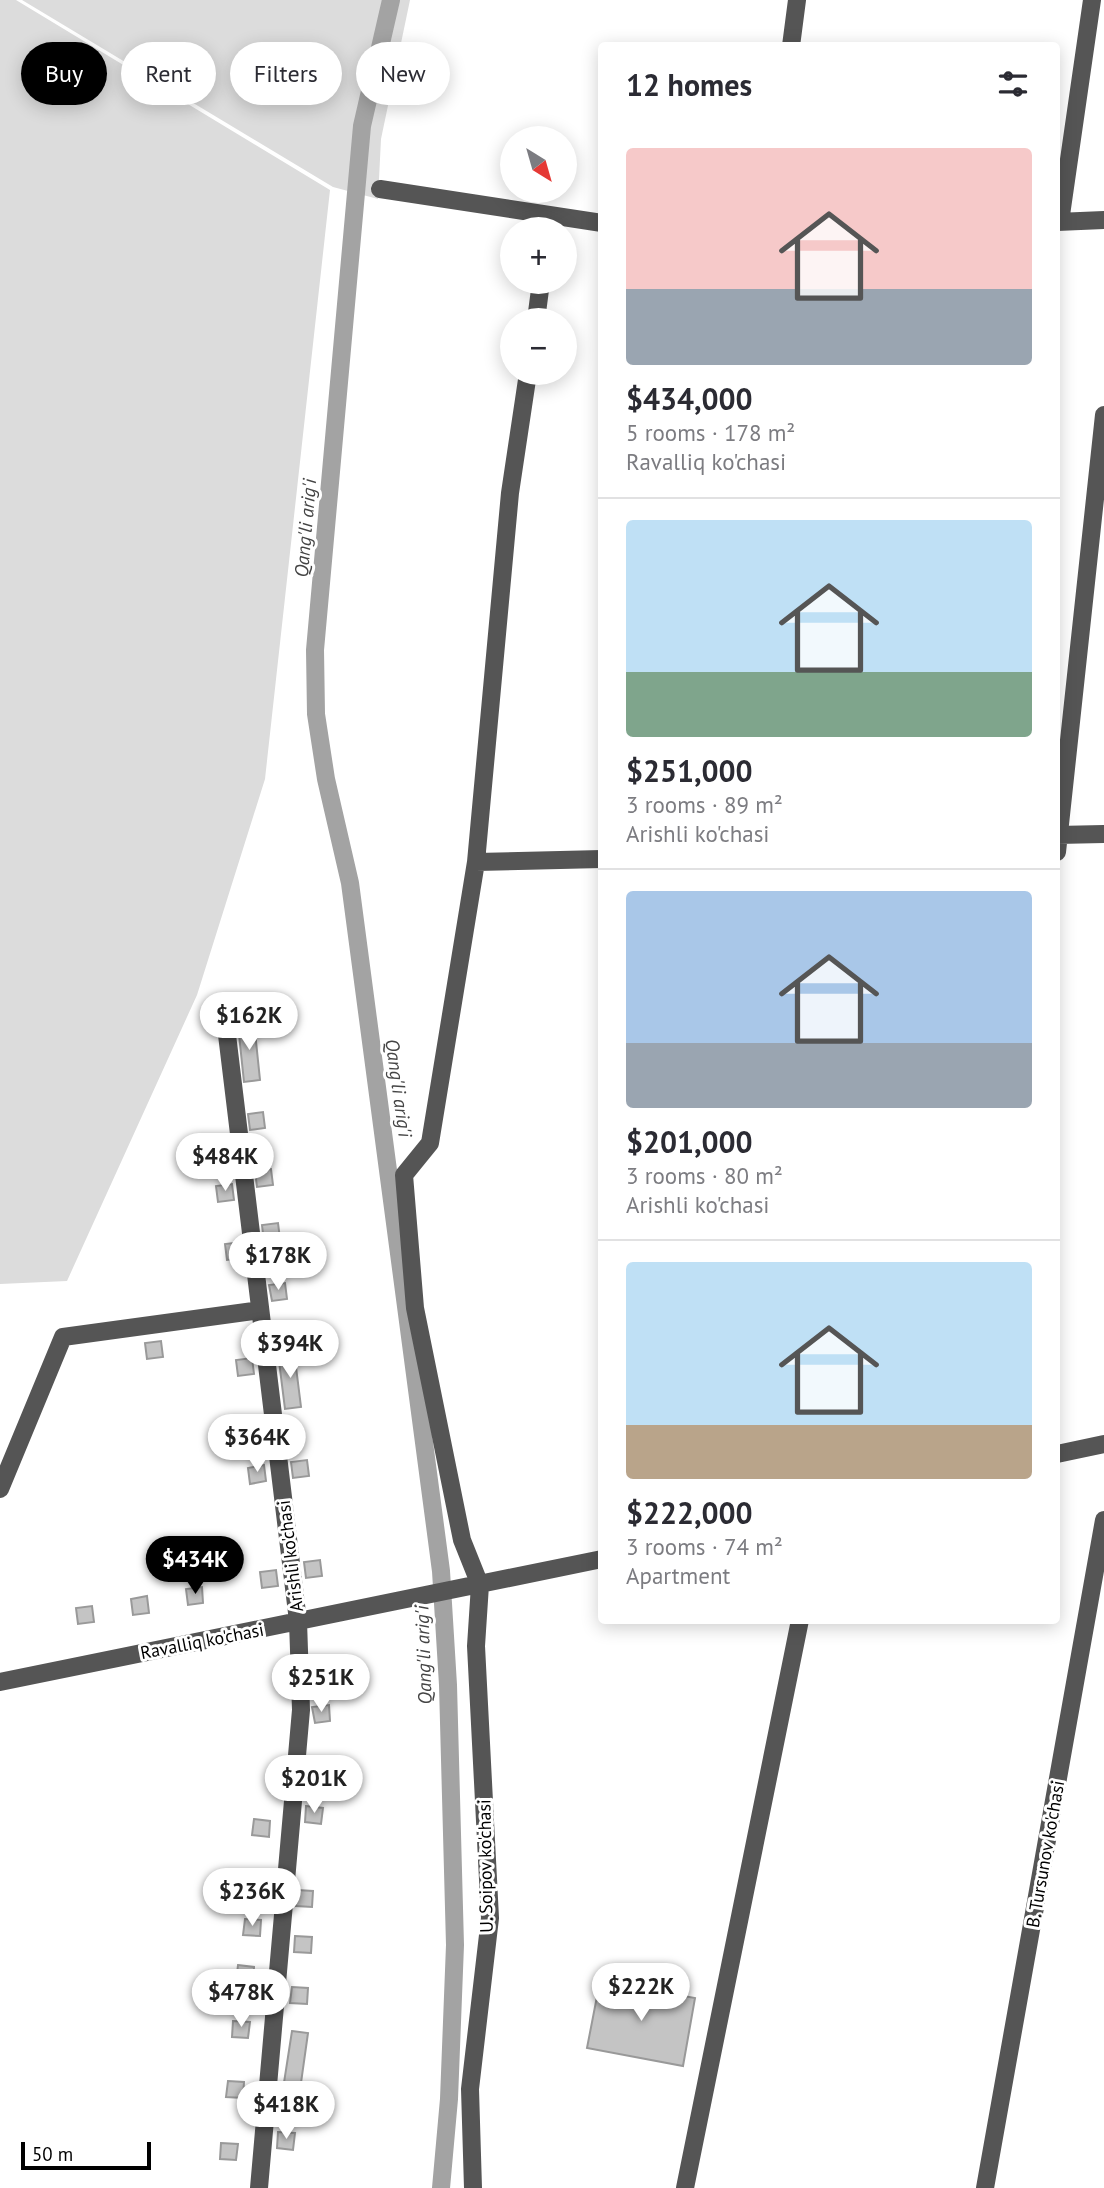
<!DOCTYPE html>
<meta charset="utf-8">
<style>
:root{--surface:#fff;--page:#f2f2f3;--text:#2b2b33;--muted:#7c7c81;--line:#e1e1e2;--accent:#000}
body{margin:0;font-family:"PT Sans",sans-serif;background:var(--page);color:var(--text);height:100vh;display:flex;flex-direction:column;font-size:26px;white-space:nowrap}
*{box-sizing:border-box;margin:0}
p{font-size:23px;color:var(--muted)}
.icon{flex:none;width:38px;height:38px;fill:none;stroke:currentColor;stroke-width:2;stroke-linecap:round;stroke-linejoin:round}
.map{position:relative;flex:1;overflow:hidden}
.drawer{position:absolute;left:598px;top:42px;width:462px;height:1582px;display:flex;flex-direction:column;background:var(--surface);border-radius:7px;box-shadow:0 4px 18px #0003}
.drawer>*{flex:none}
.banner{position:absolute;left:21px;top:42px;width:472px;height:63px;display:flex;gap:14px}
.needle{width:46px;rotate:143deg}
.tools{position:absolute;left:500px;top:126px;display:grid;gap:14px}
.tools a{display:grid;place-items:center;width:77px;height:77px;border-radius:50%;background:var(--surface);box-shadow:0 4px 18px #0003;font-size:35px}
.scale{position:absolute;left:21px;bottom:18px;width:130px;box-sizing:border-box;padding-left:7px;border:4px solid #000;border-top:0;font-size:19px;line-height:24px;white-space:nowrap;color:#000;-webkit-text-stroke:5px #fff;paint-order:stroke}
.price{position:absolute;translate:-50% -60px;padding:0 16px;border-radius:24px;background:#fff;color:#222;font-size:23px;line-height:46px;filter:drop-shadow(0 2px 4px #0008)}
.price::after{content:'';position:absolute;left:50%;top:42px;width:21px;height:16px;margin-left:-10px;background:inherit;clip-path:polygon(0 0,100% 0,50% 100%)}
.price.selected{background:var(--accent);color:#fff}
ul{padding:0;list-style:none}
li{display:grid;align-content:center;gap:14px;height:371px;padding:0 28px}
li+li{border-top:2px solid var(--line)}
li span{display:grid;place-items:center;height:217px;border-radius:7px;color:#555}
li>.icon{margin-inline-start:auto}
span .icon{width:126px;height:126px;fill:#fffc;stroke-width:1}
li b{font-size:30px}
h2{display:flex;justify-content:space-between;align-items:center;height:84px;padding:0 28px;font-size:30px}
.tag{padding:0 24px;border-radius:32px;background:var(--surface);box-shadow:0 4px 18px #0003;font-size:24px;line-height:63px}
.tag.selected{background:var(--accent);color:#fff}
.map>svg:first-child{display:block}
.green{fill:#dcdcdc}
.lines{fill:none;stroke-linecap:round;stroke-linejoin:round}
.canal{stroke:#a3a3a3;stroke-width:18}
.building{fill:#c4c4c4;stroke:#999;stroke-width:2}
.minor{stroke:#555;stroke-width:18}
.labels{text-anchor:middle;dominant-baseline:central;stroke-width:6;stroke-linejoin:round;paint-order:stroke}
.street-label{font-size:18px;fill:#000;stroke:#fff}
.water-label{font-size:19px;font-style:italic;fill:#444;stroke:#fff}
</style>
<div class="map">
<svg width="1104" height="2188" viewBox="0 0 1104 2188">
<rect width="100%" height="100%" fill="#fff"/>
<path class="green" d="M0,0H16L330,190L265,779L197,995L67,1281L0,1284Z
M22,0H410L381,139L378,199L333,187Z"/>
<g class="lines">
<path class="canal" d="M391,0L362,126L315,650L316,714L326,779L350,883L441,1571L448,1685L455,1945L449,2099L441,2188"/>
</g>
<path class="building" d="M254,1022L260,1080L244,1082L238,1025Z
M263,1112L265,1128L250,1130L248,1114Z
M271,1169L273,1185L257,1187L255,1171Z
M232,1184L234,1200L218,1202L216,1186Z
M278,1223L280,1239L264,1242L262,1225Z
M241,1242L243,1258L227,1260L225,1244Z
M285,1283L287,1299L272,1301L269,1285Z
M161,1341L163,1357L147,1359L145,1343Z
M294,1351L301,1407L285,1409L278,1353Z
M252,1358L254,1374L238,1376L236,1360Z
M307,1460L309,1476L293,1478L291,1462Z
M264,1465L266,1481L250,1484L248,1468Z
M320,1560L322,1576L306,1578L304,1562Z
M276,1570L278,1586L262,1588L260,1572Z
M202,1587L203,1603L188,1605L186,1589Z
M147,1596L149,1613L133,1615L131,1599Z
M92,1606L94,1622L78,1624L76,1608Z
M329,1705L330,1721L315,1723L312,1707Z
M323,1760L325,1777L309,1779L308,1763Z
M306,1806L323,1808L321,1824L305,1822Z
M254,1819L270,1821L269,1837L252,1835Z
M248,1876L264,1877L263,1894L246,1892Z
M297,1890L313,1891L312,1907L296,1906Z
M245,1919L261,1920L260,1936L243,1935Z
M295,1936L312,1937L311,1953L294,1952Z
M238,1965L254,1967L253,1983L236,1982Z
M600,1981L695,1998L683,2066L587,2048Z
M292,1987L308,1988L307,2004L290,2003Z
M233,2021L250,2022L248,2038L232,2037Z
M292,2031L308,2033L300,2090L283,2089Z
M228,2081L244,2082L243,2098L226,2097Z
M278,2132L295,2133L293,2150L277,2148Z
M221,2143L238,2144L236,2160L220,2159Z"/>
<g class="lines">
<path class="minor" d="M791,46L797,0
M380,189L602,223
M1057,222L1104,220
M1060,222L1092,0
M536,320L541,282
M528,373L510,493L476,862L602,859
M1057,835L1104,834
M1057,852L1104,415
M224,1010L298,1621L301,1710L259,2188
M1057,1454L1104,1444
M0,1489L63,1337L260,1310
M0,1682L602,1559
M473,2188L470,2089L490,1918L476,1646L480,1585L462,1540L415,1308L404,1175L430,1143L476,862
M685,2188L800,1620
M985,2188L1104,1520"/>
</g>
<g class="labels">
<g class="street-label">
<text transform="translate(290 1556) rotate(-97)">Arishli ko'chasi</text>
<text transform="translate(202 1641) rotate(-11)">Ravalliq ko'chasi</text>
<text transform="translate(1045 1854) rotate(-80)">B. Tursunov ko'chasi</text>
<text transform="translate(485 1866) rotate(-91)">U. Soipov ko'chasi</text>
</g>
<g class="water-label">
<text transform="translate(305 528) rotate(-85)">Qang'li arig'i</text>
<text transform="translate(399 1088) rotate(82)">Qang'li arig'i</text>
<text transform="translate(423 1655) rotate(-92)">Qang'li arig'i</text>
</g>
</g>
</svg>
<div class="tools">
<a><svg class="needle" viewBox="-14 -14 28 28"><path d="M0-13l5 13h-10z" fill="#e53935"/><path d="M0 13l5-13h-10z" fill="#7c7c81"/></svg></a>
<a>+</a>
<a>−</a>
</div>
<div class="scale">50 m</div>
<b class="price" style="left:249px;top:1052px">$162K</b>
<b class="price" style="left:225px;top:1193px">$484K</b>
<b class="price" style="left:278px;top:1292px">$178K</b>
<b class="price" style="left:290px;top:1380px">$394K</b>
<b class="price" style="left:257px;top:1474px">$364K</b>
<b class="price selected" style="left:195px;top:1596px">$434K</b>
<b class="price" style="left:321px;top:1714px">$251K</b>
<b class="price" style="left:314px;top:1815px">$201K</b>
<b class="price" style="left:252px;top:1928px">$236K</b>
<b class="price" style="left:641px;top:2023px">$222K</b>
<b class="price" style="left:241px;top:2029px">$478K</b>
<b class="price" style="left:286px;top:2141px">$418K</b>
<div class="banner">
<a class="tag selected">Buy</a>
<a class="tag">Rent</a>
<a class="tag">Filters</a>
<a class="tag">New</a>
</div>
<section class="drawer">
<h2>12 homes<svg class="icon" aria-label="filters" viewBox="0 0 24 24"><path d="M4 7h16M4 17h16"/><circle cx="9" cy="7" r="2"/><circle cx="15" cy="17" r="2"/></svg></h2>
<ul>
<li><span style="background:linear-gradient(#f6c9c9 65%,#9aa5b1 0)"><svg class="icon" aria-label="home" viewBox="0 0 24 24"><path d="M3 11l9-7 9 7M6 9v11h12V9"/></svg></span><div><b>$434,000</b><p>5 rooms · 178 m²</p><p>Ravalliq ko'chasi</p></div></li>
<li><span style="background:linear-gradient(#bfe0f5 70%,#7fa58c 0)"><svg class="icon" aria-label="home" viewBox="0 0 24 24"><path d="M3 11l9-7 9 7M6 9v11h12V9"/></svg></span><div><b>$251,000</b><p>3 rooms · 89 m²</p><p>Arishli ko'chasi</p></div></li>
<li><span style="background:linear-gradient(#a9c7e8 70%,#9aa5b1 0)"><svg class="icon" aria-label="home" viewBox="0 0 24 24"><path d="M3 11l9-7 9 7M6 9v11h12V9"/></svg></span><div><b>$201,000</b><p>3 rooms · 80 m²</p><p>Arishli ko'chasi</p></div></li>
<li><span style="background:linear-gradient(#bfe0f5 75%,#b9a48a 0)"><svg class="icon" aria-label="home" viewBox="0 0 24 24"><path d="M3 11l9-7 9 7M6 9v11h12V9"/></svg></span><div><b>$222,000</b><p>3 rooms · 74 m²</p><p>Apartment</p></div></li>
</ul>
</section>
</div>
